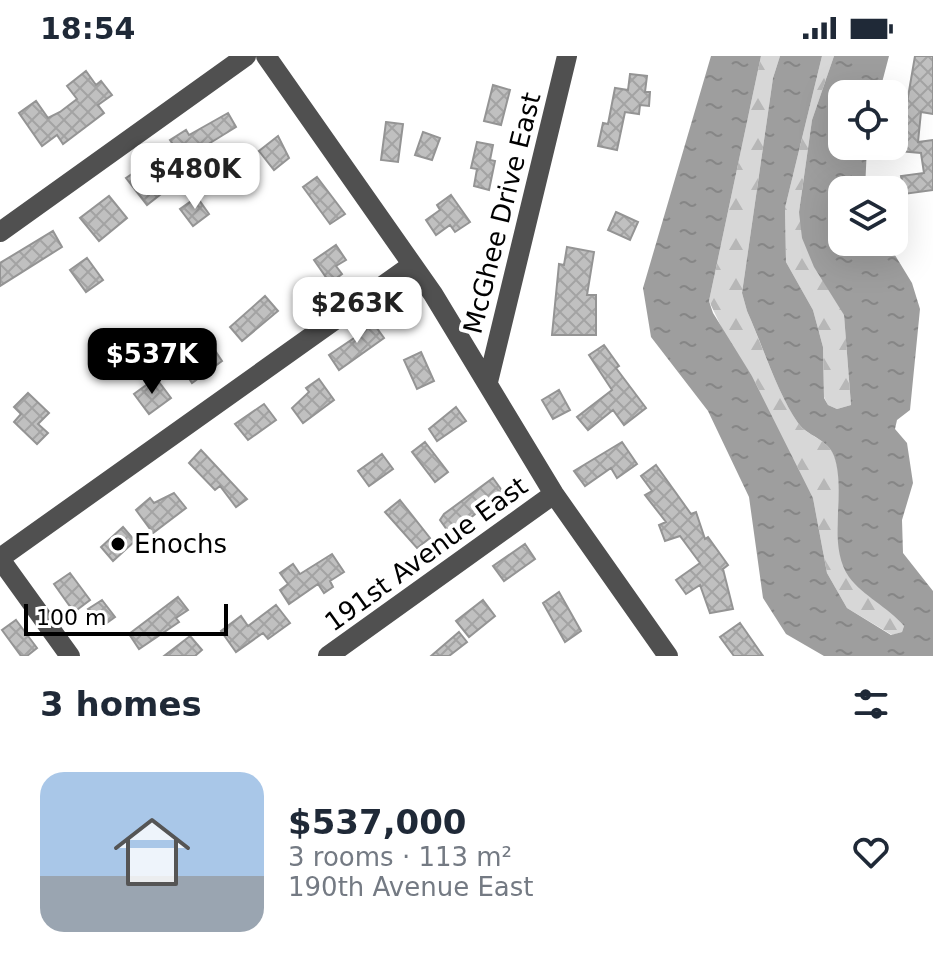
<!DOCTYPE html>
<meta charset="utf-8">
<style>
:root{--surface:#fff;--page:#f6f6f7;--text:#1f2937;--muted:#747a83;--line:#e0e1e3;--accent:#000}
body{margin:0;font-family:"DejaVu Sans",sans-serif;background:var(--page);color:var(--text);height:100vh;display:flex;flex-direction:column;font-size:30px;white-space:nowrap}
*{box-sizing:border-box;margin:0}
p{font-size:26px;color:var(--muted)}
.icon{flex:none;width:44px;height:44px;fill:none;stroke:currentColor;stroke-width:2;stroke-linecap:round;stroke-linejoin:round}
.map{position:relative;height:600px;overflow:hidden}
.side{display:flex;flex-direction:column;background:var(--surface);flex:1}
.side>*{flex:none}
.buttons{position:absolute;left:828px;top:24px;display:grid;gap:16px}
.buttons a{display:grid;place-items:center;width:80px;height:80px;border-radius:16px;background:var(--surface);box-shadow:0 8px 32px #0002;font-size:40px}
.scale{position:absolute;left:24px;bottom:20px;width:204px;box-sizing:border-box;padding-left:8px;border:4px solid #000;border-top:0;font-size:22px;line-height:28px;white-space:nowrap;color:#000;-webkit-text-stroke:6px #fff;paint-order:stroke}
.price{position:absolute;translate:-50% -68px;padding:0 18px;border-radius:16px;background:#fff;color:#222;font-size:26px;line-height:52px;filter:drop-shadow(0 2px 4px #0008)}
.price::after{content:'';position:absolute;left:50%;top:48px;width:24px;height:18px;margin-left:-12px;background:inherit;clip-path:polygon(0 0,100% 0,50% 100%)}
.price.current{background:var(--accent);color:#fff}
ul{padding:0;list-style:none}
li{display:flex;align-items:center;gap:24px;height:200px;padding:0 40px}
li+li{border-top:2px solid var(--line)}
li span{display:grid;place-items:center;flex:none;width:224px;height:160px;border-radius:24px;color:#555}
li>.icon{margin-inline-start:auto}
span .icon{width:96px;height:96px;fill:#fffc;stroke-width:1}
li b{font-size:34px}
h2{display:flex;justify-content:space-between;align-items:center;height:96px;padding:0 40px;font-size:34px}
.status{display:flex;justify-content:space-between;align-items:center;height:56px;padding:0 40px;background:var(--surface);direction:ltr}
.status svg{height:22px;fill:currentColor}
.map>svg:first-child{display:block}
.forest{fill:url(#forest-firs)}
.water{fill:url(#water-ripples)}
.building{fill:url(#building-cross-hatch);stroke:#949494;stroke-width:2}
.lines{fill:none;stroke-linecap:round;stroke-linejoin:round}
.minor{stroke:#505050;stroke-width:20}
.poi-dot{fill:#000;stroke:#fff;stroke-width:3}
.labels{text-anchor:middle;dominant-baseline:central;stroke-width:8;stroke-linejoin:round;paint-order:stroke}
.street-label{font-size:26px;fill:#000;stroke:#fff}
.poi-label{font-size:26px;fill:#000;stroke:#fff;text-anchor:start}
</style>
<div class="status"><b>18:54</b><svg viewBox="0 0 49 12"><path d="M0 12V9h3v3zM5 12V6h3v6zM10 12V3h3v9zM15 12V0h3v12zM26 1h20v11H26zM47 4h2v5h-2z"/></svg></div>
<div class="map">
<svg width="933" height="600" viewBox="0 0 933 600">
<defs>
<pattern id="forest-firs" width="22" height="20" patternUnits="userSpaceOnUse" patternTransform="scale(2)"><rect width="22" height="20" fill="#d7d7d7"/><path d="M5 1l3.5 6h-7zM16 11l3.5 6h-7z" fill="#b7b7b7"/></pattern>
<pattern id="water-ripples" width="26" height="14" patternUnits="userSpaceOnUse" patternTransform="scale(2)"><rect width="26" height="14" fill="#9e9e9e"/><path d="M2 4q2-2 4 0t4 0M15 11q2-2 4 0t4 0" fill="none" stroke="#868686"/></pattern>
<pattern id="building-cross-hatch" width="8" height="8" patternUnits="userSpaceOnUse" patternTransform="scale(2)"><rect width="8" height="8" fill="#c0c0c0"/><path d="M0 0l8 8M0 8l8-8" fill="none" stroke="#a3a3a3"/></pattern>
</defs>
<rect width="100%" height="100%" fill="#fff"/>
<path class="forest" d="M761,0H780L773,22L742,237L747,255C763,291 776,334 798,367C807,380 827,383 834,399C845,428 833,464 840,491C849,528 882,543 904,570L902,576L892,579L847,552L827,517L813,442L752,320L726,281L709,245Z
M822,0H834L812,64L799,156L844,259L851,349L837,353L828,349L824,341L823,291L813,254L786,206L785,152Z"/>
<path class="water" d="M711,0H761L709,245L713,257L752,320L813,442L827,517L847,552L891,579L902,576L904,570C888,551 863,540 849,521C826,488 847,437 834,400C828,383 807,380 798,367C778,339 762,288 747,255L742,237L773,22L780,0H822L785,152L786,206L813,254L823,291L824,342L828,349L837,353L851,349L844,259L814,211L802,182L799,156L812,64L834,0H889L879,38H842V90H867L865,134H842V186H887L912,227L920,253L910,354L897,364L895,373L907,387L913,427L902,464L903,497L933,535V600H824L786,578L763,542L749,441L708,355L651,281L643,232Z"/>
<path class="building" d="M915,0H933V58L921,56L918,86L933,84V134L904,138L901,120L924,117L921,97L888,94V90L900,88Z
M86,15L96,29L101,25L112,39L98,49L104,57L63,88L57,79L42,90L19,57L36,45L48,62L60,56L77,43L67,30Z
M630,18L647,20L645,36H650L649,50L640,49L639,58L625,56L617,94L598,90L603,67L608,68L615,32L628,34Z
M493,29L510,34L501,69L484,65Z
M228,57L236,71L176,108L178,111L159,126L166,134L147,149L126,122L174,90L170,84L186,74L189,79Z
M386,66L403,68L398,106L381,104Z
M423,76L440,82L432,104L415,99Z
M278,80L289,102L274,114L259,95Z
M477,86L493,89L490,104L495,105L489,134L474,130L477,113L471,112Z
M317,121L345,158L330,168L303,131Z
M451,139L470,166L455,176L450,169L436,179L426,164L440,154L437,149Z
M109,140L127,162L99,185L80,162Z
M197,141L209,158L193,170L180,153Z
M616,156L638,166L630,184L608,174Z
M53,175L62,191L0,230V207Z
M336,189L346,204L336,210L342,218L330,227L314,204Z
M567,191L594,196L587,239H596V279H552L559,208L564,209Z
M87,202L103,224L86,236L70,214Z
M265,240L278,255L242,285L230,271Z
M371,264L384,282L339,314L329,299L357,280L354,276Z
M208,284L222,305L192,327L179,307Z
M604,289L619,310L616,312L646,352L624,369L613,354L588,374L577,361L612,334L589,299Z
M421,296L434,325L417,333L404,304Z
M156,322L171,342L149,358L134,338Z
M319,323L334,344L303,367L292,352L309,336L306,332Z
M559,334L570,354L553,363L542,344Z
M28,337L49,357L38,368L48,377L37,388L14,366L21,358L14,351Z
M264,348L276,364L248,384L235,368Z
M456,351L466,365L437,385L429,373Z
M425,386L448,416L435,426L412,396Z
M622,386L637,408L617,422L611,412L585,430L574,415Z
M201,394L247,443L236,451L220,430L215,434L189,407Z
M382,398L393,413L369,430L358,415Z
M656,409L691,458L696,456L705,483L708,481L728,509L723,513L733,553L710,557L700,529L686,538L676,524L700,507L680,480L665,485L659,469L666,466L645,439L652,435L641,420Z
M493,422L503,436L450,478L440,464L444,458Z
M174,437L186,452L153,477L136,454L150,442L154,447Z
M400,444L430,482L417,492L385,456Z
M123,471L135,485L113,505L101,491Z
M525,488L535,503L504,525L493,510Z
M332,498L344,516L330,525L333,531L324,537L318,528L289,548L280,534L288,528L280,517L293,508L300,518Z
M70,517L90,544L74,556L54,528Z
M559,536L581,575L565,586L543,547Z
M178,541L188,554L176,562L179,566L139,593L129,578Z
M102,544L115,561L101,571L88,553Z
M483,544L495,560L469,581L456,565Z
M276,549L290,567L268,583L263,577L236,596L221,575L241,560L248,570Z
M16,564L37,592L27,600H21L2,574Z
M740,567L763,600H734L720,581Z
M459,576L467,586L449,600H431Z
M190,580L202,594L195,600H164Z"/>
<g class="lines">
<path class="minor" d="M266,0L433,238L554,438L668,600
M0,176L246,0
M488,326L567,0
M0,502L412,209
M0,503L70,600
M328,600L554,438"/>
</g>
<circle class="poi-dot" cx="118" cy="488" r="8"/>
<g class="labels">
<g class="street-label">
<text transform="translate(502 157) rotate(-76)">McGhee Drive East</text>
<text transform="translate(426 498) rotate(-36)">191st Avenue East</text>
</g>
<g class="poi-label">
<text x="134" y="488">Enochs</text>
</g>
</g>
</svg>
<div class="buttons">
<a><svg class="icon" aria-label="locate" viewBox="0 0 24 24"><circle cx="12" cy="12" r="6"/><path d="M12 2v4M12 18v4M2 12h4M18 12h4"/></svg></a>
<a><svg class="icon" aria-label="layers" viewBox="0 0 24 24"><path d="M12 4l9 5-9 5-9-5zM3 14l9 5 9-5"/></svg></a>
</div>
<div class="scale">100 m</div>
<b class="price" style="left:195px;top:155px">$480K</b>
<b class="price" style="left:357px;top:289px">$263K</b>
<b class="price current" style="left:152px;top:340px">$537K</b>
</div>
<section class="side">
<h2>3 homes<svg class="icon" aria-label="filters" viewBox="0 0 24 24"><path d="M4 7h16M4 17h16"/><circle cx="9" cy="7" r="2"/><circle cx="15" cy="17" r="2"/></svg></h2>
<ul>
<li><span style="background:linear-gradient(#a9c7e8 65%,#9aa5b1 0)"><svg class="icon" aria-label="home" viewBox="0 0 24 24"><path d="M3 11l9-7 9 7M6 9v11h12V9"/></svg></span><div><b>$537,000</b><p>3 rooms · 113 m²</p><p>190th Avenue East</p></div><svg class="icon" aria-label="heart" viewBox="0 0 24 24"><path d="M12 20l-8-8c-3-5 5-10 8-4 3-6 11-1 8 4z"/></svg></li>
</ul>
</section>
